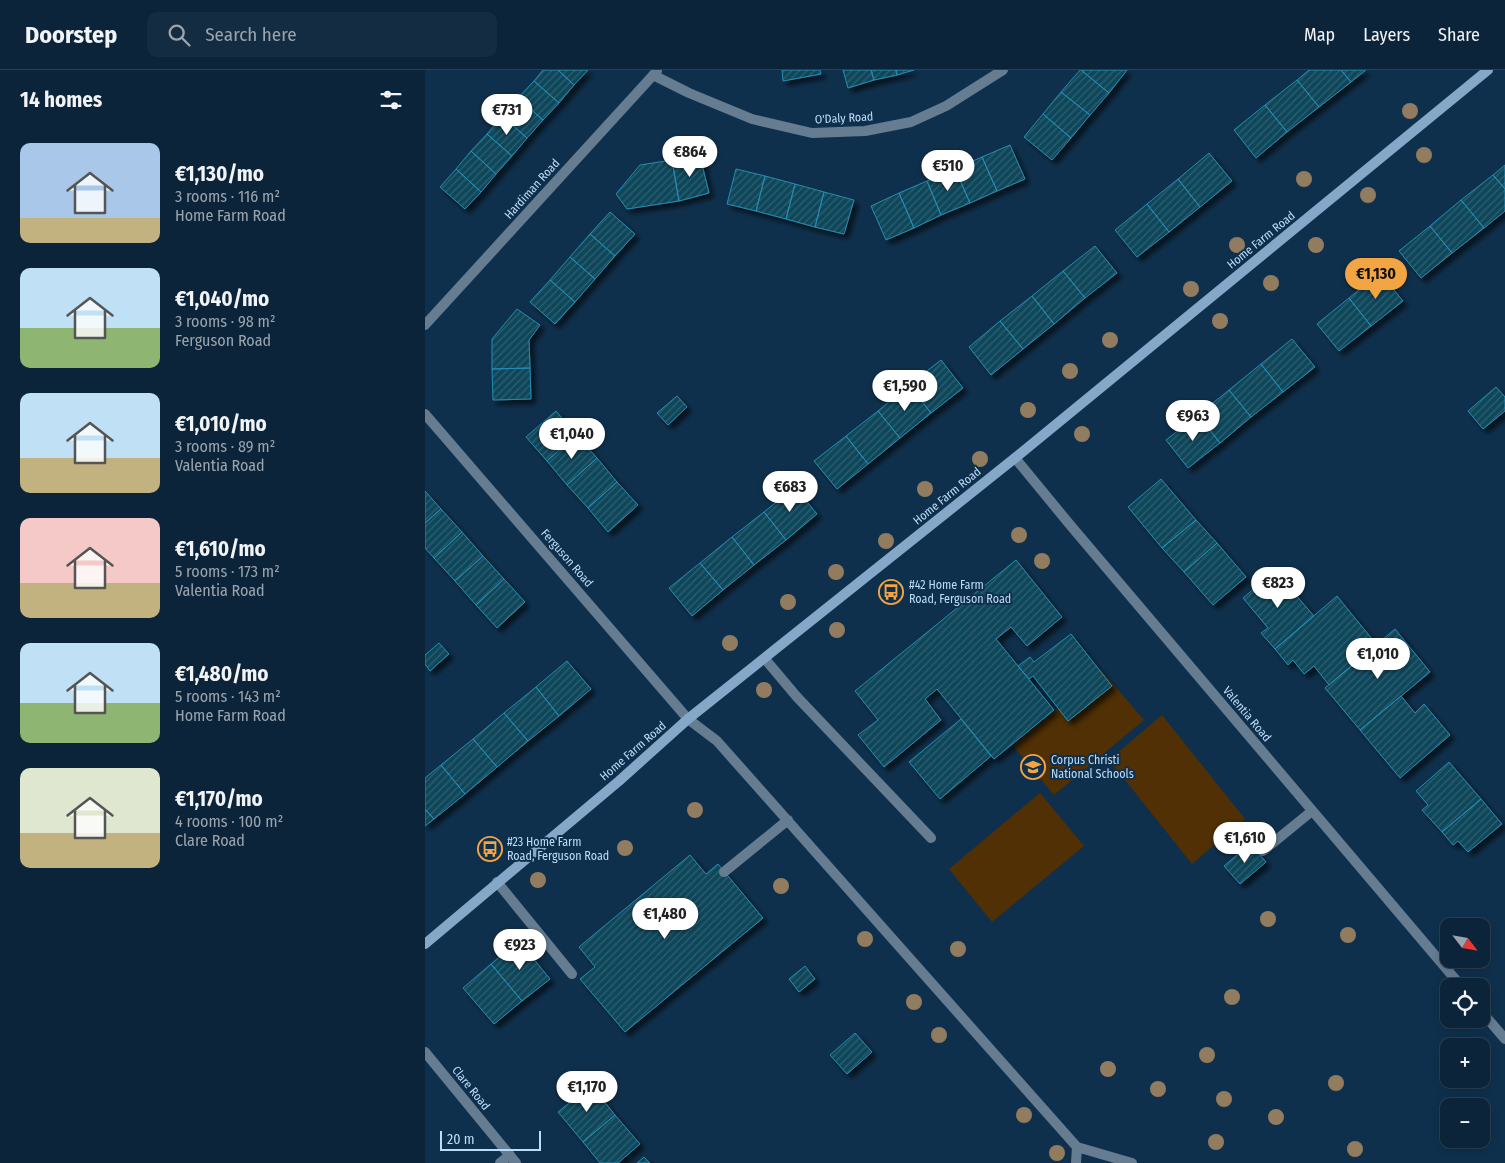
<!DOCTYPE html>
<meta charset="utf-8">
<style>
:root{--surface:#0b2439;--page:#142c41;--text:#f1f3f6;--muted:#9aa4ae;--line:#2b4153;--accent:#f3a443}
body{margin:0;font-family:"Fira Sans Condensed",sans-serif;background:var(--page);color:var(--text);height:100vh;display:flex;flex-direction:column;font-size:19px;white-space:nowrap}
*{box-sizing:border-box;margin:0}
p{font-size:16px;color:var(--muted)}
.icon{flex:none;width:28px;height:28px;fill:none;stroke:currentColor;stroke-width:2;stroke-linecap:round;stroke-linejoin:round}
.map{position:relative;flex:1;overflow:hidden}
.sheet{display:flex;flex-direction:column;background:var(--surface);width:425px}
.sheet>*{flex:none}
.needle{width:32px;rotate:121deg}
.buttons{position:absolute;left:1015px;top:848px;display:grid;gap:10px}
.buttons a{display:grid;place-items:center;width:50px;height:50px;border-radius:10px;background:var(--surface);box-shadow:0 2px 8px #0003,0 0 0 1px var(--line);font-size:25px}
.scale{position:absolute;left:15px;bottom:12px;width:101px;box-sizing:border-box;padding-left:5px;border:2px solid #bddcfa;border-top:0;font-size:14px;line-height:18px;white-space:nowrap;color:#bddcfa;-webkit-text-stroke:4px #0f304c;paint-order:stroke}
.price{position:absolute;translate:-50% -42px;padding:0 11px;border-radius:18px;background:#fff;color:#222;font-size:16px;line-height:32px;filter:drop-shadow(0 1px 2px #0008)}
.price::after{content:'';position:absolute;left:50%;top:30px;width:15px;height:11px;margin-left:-8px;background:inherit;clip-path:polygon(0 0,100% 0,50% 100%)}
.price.selected{background:var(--accent);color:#111}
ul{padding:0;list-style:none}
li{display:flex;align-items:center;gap:15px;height:125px;padding:0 20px}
li span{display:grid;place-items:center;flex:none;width:140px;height:100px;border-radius:10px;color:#555}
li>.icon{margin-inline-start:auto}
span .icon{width:60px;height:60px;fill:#fffc;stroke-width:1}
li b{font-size:21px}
h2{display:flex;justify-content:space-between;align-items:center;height:60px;padding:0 20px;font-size:21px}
header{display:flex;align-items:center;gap:30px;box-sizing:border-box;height:70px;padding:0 25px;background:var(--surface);border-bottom:1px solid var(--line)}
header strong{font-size:24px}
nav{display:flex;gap:28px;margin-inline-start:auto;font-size:18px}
.search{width:350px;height:45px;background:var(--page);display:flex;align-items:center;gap:12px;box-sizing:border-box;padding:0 18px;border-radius:10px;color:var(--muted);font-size:19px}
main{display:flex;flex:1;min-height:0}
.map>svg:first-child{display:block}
.park{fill:#503004}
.building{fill:url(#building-hatch);stroke:#258db3;filter:url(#shadow)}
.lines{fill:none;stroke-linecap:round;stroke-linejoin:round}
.lane{stroke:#667c91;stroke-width:10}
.street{stroke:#667c91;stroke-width:10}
.secondary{stroke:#85a8c9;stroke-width:10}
.tree{fill:#927c5f}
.labels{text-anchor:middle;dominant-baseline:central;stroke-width:4;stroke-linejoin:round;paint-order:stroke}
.street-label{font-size:12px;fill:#bddcfa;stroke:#0f304c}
.poi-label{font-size:12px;fill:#bddcfa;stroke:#0f304c;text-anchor:start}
</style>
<header>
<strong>Doorstep</strong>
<div class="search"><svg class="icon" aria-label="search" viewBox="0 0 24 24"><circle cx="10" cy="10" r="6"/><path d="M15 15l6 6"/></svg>Search here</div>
<nav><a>Map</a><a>Layers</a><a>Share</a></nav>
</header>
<main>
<section class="sheet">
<h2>14 homes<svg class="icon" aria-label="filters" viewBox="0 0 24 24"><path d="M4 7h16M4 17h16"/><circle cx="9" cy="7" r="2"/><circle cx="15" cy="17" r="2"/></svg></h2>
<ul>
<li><span style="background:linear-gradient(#a9c7e8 75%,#c2b280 0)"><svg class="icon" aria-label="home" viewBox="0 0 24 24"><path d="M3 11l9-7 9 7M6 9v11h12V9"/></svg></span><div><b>€1,130/mo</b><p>3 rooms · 116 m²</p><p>Home Farm Road</p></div></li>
<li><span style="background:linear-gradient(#bfe0f5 60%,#8fb573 0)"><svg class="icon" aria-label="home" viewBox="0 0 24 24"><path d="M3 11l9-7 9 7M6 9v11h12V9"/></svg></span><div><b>€1,040/mo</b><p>3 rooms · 98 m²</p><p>Ferguson Road</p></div></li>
<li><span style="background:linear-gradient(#bfe0f5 65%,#c2b280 0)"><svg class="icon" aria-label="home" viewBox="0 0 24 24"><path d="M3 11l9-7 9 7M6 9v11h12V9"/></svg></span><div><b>€1,010/mo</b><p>3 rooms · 89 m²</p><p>Valentia Road</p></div></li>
<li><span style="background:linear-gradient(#f6c9c9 65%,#c2b280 0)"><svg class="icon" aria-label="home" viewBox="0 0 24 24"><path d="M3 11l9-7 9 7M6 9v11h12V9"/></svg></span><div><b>€1,610/mo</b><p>5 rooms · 173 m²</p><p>Valentia Road</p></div></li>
<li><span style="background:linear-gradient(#bfe0f5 60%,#8fb573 0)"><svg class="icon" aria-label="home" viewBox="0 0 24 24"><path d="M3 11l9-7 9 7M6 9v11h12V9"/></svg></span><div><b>€1,480/mo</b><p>5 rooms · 143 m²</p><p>Home Farm Road</p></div></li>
<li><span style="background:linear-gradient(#dfe7d0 65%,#c2b280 0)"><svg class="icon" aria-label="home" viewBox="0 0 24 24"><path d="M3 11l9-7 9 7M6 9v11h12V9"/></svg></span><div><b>€1,170/mo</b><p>4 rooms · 100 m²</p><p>Clare Road</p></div></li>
</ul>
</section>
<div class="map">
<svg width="1080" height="1093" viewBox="0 0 1080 1093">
<defs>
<pattern id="building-hatch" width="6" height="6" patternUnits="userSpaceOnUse" patternTransform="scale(1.25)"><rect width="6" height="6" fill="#10465a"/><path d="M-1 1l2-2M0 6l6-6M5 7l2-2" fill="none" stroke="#316073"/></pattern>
<filter id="shadow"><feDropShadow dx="4.5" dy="4.5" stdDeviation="2.5" flood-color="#0009"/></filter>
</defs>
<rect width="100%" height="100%" fill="#0f304c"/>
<path class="park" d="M677,601L719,650L629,725L588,676Z
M737,645L820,749L767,794L684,690Z
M615,723L659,776L567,852L524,799Z"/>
<path class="building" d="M118,0H133L149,15L134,33L109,11Z
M133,0H163L149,15Z
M357,0H395L396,4L358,11Z
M418,0H446L449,10L423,18Z
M446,0H471L472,5L449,10Z
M471,0H489L472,5Z
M655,0H656L684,23L665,45L636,22Z
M656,0H702L684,23Z
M884,0H916L926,12L894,37L872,10Z
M916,0H941L926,12Z
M872,10L894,37L862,62L840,35Z
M109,11L134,33L118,50L93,28Z
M636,22L665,45L646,68L618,44Z
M93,28L118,50L102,68L77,46Z
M840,35L862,62L831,88L809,60Z
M618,44L646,68L627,90L599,67Z
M77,46L102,68L87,86L62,64Z
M62,64L87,86L71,104L46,81Z
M585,75L600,109L572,121L557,87Z
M46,81L71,104L56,122L31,99Z
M784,83L807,111L775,137L753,109Z
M275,86L284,123L254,131L247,90Z
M557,87L572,121L545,133L530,99Z
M247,90L254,131L202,139L191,124L215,95Z
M1080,95V119L1068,105Z
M31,99L56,122L40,139L15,117Z
M311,99L340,106L331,141L302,134Z
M530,99L545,133L516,145L502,111Z
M1068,105L1080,119V141L1059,158L1036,130Z
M340,106L370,114L361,149L331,141Z
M753,109L775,137L744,162L722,134Z
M502,111L516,145L489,158L474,123Z
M370,114L399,122L390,157L361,149Z
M399,122L429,130L419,164L390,157Z
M474,123L489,158L461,170L446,136Z
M1036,130L1059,158L1027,183L1005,156Z
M722,134L744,162L712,187L690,160Z
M185,142L210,164L190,186L165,164Z
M1005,156L1027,183L996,208L974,181Z
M165,164L190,186L170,209L145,187Z
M670,176L692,203L660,228L638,201Z
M145,187L170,209L150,232L125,210Z
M638,201L660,228L629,254L607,226Z
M955,203L978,231L946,256L924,228Z
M125,210L150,232L130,254L105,232Z
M607,226L629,254L598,279L575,251Z
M924,228L946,256L914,281L892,254Z
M92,239L115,255L104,270L105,298L67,299V269Z
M575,251L598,279L566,305L544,277Z
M867,269L890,297L858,322L836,294Z
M516,290L538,318L506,343L484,315Z
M836,294L858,322L826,347L804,320Z
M105,298L106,329L68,330L67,299Z
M484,315L506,343L475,368L453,341Z
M1071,317L1080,327V341L1058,359L1043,341Z
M804,320L826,347L795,373L773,345Z
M252,326L262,337L243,355L232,343Z
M131,341L151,365L122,391L101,367Z
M453,341L475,368L443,394L421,366Z
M773,345L795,373L763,398L741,370Z
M151,365L172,388L142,415L122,391Z
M421,366L443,394L412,419L389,391Z
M172,388L192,412L163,438L142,415Z
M736,409L771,450L737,478L703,437Z
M192,412L213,435L183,462L163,438Z
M370,417L392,444L361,470L339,442Z
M0,421L16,439L0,453Z
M16,439L37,462L9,488L0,478V453Z
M339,442L361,470L329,495L307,467Z
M771,450L792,473L759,502L737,478Z
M37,462L58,486L30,511L9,488Z
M307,467L329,495L298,520L275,493Z
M792,473L821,507L788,535L759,502Z
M58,486L79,509L51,535L30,511Z
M591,490L637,547L602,576L586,557L571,569L629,640L569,689L512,619L500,629L516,650L459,697L433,665L453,650L430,621Z
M275,493L298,520L267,546L244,518Z
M850,501L889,546L850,579L836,563L843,558L818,528Z
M79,509L100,532L72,558L51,535Z
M912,526L952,575L904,615L889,596L879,604L868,590L863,595L850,579Z
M970,559L1005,602L935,660L900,618Z
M646,564L687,616L643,651L608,606L604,609L593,596L605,587L609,592Z
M14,573L24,584L5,601L0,594V585Z
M142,591L166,619L134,646L111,617Z
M111,617L134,646L103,671L79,643Z
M976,626L990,643L999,634L1025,665L975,708L935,660Z
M79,643L103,671L72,697L48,669Z
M536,649L566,686L515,729L484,692Z
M48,669L72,697L40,724L16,695Z
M1024,692L1056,729L1017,762L997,740L1003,735L991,721Z
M16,695L40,724L9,749L0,739V708Z
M1056,729L1077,754L1043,782L1033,771L1028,775L1017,762Z
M0,739L9,749L0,756Z
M825,774L841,792L815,814L799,796Z
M265,785L281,804L293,794L338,848L200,962L155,909L170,897L154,877Z
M94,871L125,909L97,931L66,894Z
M66,894L97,931L69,954L38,918Z
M380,896L390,909L374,922L364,909Z
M430,963L447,982L422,1004L405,985Z
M166,1015L190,1045L158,1072L133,1042Z
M190,1045L215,1074L193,1093H175L158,1072Z
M219,1087L225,1093H212Z"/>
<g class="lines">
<path class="lane" d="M340,589L372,627L506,768
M263,649L292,671L652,1077L707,1093
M838,781L887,741
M299,802L363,750
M72,812L147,904
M75,1093L85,1085
M651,1093L652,1077"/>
<path class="street" d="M228,5L264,23L327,49L387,63L440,61L486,52L521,36L578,0
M0,255L232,1
M0,344L263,649
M590,388L646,456L1036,916
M1056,941L1080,969
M0,982L91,1093"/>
<path class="secondary" d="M0,874L194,711L263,649L590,388L1063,0"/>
</g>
<g class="tree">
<circle cx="985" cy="41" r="8"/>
<circle cx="999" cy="85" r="8"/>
<circle cx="879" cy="109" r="8"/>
<circle cx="943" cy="125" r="8"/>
<circle cx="812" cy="175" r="8"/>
<circle cx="891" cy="175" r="8"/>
<circle cx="846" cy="213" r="8"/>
<circle cx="766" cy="219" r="8"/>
<circle cx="795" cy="251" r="8"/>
<circle cx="685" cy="270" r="8"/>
<circle cx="645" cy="301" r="8"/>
<circle cx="603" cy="340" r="8"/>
<circle cx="657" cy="364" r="8"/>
<circle cx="555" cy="389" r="8"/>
<circle cx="500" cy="419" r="8"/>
<circle cx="594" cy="465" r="8"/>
<circle cx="461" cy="471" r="8"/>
<circle cx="617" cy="491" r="8"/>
<circle cx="411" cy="502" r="8"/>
<circle cx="363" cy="532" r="8"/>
<circle cx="412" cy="560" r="8"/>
<circle cx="305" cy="573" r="8"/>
<circle cx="339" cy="620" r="8"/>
<circle cx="270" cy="740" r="8"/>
<circle cx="200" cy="778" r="8"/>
<circle cx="113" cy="810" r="8"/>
<circle cx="356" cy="816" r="8"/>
<circle cx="843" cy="849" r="8"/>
<circle cx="923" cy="865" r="8"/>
<circle cx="440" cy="869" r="8"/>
<circle cx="533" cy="879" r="8"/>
<circle cx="807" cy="927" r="8"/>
<circle cx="489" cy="932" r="8"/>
<circle cx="514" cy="965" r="8"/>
<circle cx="782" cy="985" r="8"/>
<circle cx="683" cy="999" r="8"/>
<circle cx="911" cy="1013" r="8"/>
<circle cx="733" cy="1019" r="8"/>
<circle cx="799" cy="1029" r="8"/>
<circle cx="599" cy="1045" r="8"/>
<circle cx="851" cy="1047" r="8"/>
<circle cx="791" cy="1072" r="8"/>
<circle cx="930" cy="1079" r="8"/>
<circle cx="632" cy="1083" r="8"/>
</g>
<defs>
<symbol id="bus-ring" viewBox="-11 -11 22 22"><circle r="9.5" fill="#0f304c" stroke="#f3a443" stroke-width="1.5"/><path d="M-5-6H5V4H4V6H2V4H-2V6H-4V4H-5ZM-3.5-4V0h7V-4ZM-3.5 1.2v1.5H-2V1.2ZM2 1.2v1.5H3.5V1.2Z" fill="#f3a443"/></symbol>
<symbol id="school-ring" viewBox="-11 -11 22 22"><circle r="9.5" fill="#0f304c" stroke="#f3a443" stroke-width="1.5"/><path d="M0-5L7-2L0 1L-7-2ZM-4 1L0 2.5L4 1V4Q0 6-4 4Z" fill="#f3a443"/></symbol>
</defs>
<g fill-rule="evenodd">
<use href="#bus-ring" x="452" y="508" width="28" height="28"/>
<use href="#school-ring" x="594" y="683" width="28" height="28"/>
<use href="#bus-ring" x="51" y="765" width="28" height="28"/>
</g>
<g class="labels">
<g class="street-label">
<text transform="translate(419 48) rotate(-3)">O'Daly Road</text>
<text transform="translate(107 119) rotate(-48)">Hardiman Road</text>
<text transform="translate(836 170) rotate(-39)">Home Farm Road</text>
<text transform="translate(522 426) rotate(-39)">Home Farm Road</text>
<text transform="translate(142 488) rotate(49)">Ferguson Road</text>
<text transform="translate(822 644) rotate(50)">Valentia Road</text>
<text transform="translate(208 681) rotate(-41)">Home Farm Road</text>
<text transform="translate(46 1018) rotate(51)">Clare Road</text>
</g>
<g class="poi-label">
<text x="484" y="515">#42 Home Farm<tspan x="484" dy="14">Road, Ferguson Road</tspan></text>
<text x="626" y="690">Corpus Christi<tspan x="626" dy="14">National Schools</tspan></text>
<text x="82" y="772">#23 Home Farm<tspan x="82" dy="14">Road, Ferguson Road</tspan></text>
</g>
</g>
</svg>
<div class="buttons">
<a><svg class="needle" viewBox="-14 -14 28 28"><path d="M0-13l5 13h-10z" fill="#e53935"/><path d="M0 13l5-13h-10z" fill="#9aa4ae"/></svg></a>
<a><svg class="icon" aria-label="locate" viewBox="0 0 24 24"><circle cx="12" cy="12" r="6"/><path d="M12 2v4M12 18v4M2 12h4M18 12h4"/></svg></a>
<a>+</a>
<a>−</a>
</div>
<div class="scale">20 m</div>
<b class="price" style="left:82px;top:66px">€731</b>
<b class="price" style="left:265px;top:108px">€864</b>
<b class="price" style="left:523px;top:122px">€510</b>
<b class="price selected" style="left:951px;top:230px">€1,130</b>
<b class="price" style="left:480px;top:342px">€1,590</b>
<b class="price" style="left:768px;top:372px">€963</b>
<b class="price" style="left:147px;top:390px">€1,040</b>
<b class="price" style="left:365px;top:443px">€683</b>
<b class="price" style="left:853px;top:539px">€823</b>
<b class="price" style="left:953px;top:610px">€1,010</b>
<b class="price" style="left:820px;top:794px">€1,610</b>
<b class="price" style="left:240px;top:870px">€1,480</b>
<b class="price" style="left:95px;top:901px">€923</b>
<b class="price" style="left:162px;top:1043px">€1,170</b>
</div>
</main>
